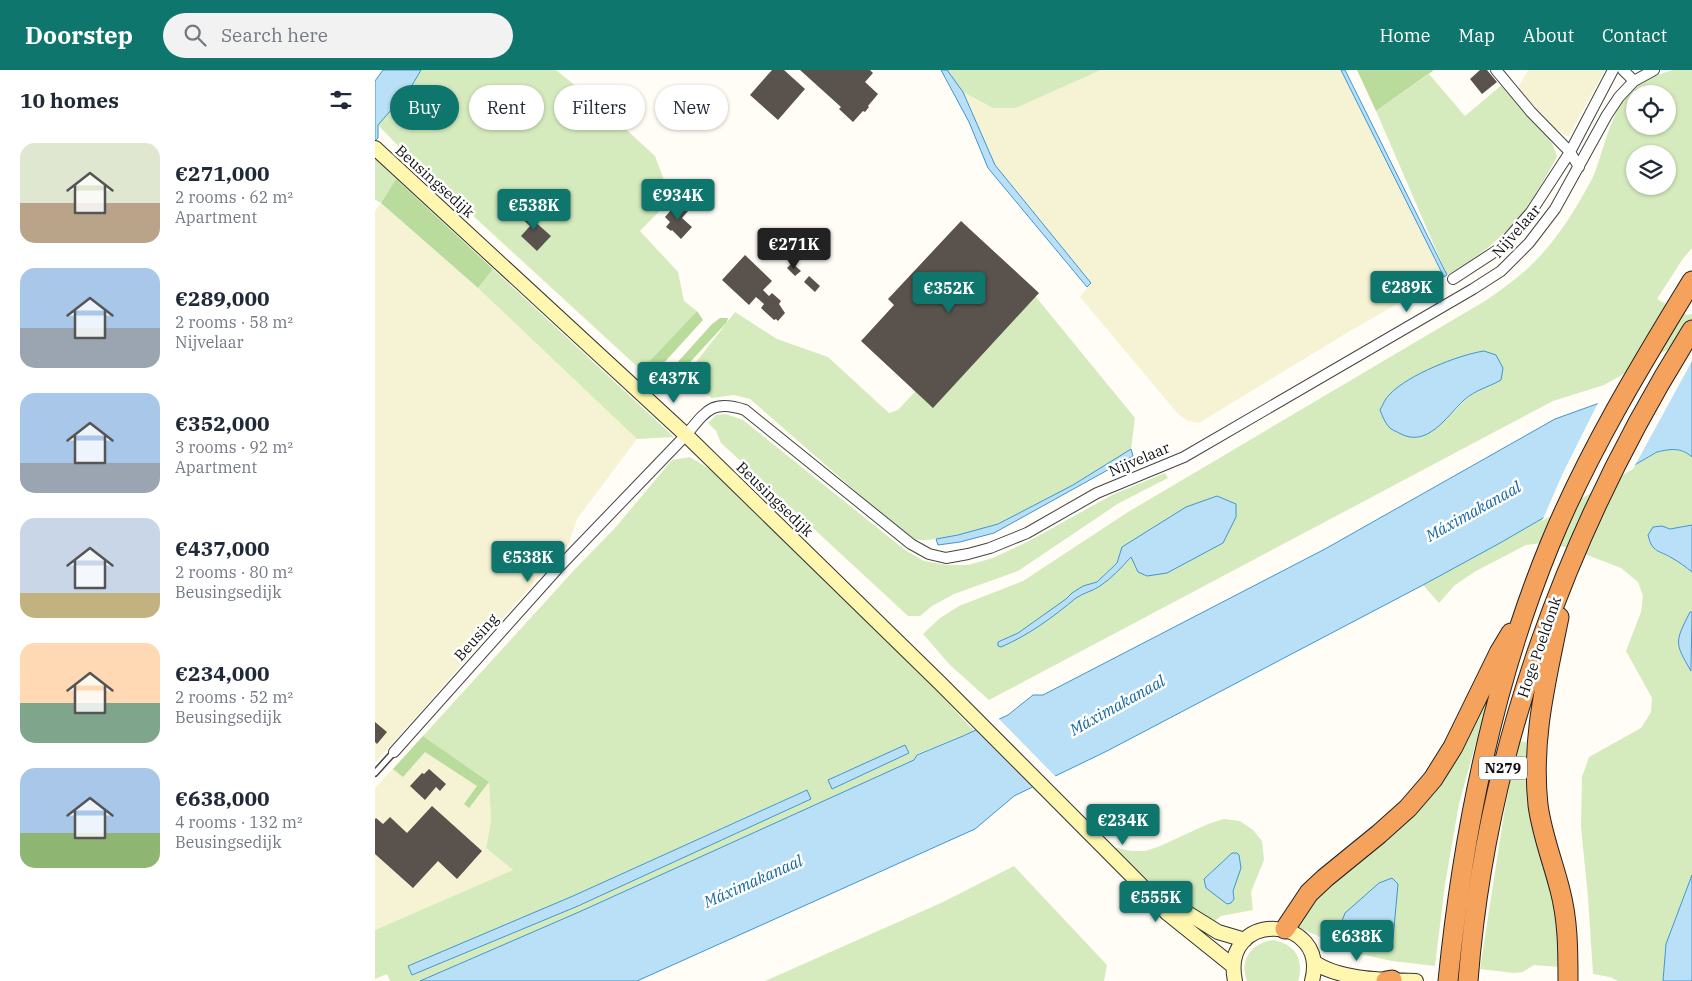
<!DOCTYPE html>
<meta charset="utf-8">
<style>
:root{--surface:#fff;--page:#f2f2f3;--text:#1f2937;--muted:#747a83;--accent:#0f766e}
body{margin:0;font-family:"IBM Plex Serif",serif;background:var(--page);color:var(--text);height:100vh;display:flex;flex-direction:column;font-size:19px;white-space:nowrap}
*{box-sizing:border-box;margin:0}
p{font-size:16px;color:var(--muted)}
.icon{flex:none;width:28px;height:28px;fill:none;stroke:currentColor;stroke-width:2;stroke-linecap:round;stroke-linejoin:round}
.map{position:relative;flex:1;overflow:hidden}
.side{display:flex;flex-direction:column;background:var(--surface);width:375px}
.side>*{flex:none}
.guide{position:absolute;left:15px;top:15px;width:475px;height:45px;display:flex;gap:10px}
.buttons{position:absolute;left:1251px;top:15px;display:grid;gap:10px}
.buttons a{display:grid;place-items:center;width:50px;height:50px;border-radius:50%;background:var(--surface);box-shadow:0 1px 4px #0004;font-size:25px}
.price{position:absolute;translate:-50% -42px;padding:0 11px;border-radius:5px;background:var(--accent);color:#fff;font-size:16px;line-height:32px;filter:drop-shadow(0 1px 2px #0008)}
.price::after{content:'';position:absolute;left:50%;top:30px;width:15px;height:11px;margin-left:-8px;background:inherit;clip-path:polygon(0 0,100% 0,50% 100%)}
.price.selected{background:#222;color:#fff}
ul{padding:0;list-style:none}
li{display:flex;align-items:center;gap:15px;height:125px;padding:0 20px}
li span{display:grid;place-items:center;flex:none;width:140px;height:100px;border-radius:15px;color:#555}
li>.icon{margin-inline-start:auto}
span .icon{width:60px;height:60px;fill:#fffc;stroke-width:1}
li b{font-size:21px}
h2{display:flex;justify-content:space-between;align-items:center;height:60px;padding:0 20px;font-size:21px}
.tag{padding:0 18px;border-radius:22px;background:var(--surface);box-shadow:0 1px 4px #0004;font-size:18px;line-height:45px}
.tag.selected{background:var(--accent);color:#fff}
header{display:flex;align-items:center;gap:30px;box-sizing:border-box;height:70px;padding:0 25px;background:var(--accent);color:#fff}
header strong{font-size:24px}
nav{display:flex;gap:28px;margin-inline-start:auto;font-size:18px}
.search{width:350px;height:45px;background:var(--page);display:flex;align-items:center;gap:12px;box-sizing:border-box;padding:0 18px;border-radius:28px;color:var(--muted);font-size:19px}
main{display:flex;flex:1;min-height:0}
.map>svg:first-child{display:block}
.farmland{fill:#f6f3d4}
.green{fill:#d5ebbd;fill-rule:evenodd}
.forest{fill:#b9dc9c}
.water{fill:#b9e0f7;stroke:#3f96cf}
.pier{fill:#fffdf5}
.building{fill:#5a524d}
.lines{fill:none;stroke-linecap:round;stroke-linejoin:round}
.lane-casing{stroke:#444;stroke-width:8}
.street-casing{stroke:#444;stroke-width:12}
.secondary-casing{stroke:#333;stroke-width:16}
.highway-casing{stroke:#222;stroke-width:21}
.lane{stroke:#fff;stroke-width:5}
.street{stroke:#fff;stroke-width:10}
.secondary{stroke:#fff6b0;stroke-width:14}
.highway{stroke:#f5a25d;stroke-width:19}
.labels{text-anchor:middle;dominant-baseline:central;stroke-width:5;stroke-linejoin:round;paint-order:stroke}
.shield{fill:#fff;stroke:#585858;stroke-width:1}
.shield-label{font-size:14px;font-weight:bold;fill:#111}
.street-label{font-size:15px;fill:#111;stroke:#fff}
.water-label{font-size:16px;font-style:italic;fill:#1768a6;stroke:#fff}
</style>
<header>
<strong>Doorstep</strong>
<div class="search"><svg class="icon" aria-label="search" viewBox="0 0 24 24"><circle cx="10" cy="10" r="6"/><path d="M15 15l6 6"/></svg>Search here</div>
<nav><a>Home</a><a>Map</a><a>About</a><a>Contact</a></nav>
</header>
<main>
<section class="side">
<h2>10 homes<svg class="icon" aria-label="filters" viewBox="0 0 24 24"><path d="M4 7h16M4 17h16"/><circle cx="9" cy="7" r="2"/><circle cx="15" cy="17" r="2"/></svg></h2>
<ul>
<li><span style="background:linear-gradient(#dfe7d0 60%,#b9a48a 0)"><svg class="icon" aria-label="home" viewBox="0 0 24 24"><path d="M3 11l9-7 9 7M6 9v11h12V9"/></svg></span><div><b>€271,000</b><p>2 rooms · 62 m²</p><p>Apartment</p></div></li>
<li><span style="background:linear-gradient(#a9c7e8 60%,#9aa5b1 0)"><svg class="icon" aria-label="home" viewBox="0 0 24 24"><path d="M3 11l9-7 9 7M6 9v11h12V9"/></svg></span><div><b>€289,000</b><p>2 rooms · 58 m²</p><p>Nijvelaar</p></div></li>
<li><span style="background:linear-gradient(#a9c7e8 70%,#9aa5b1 0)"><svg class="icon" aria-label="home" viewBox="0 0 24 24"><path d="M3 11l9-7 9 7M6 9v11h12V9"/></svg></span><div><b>€352,000</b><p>3 rooms · 92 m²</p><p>Apartment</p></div></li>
<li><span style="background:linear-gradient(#c9d6e8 75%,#c2b280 0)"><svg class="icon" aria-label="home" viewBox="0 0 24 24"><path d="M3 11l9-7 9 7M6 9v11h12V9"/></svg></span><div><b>€437,000</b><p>2 rooms · 80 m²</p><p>Beusingsedijk</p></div></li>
<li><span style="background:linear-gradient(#ffd9b3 60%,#7fa58c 0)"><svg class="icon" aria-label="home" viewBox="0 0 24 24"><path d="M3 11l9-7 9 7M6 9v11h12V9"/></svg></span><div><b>€234,000</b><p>2 rooms · 52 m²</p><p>Beusingsedijk</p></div></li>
<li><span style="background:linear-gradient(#a9c7e8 65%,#8fb573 0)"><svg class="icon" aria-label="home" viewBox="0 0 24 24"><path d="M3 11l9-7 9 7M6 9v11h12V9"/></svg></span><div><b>€638,000</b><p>4 rooms · 132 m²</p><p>Beusingsedijk</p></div></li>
</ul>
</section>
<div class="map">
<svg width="1317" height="911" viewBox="0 0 1317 911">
<rect width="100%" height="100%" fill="#fffdf5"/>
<path class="farmland" d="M726,0H966L1069,207L970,264L824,353L813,351L803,344L705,227L716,213L620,95L588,22L618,38H641Z
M1153,0H1230L1194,66H1191L1179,57L1143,18Z
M6,133L103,218L262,369L202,449L194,473L0,693V141Z
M48,666L114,712L116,751L111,778L138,800L0,860V718Z"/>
<path class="green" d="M46,0H181L230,40L280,86L296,129L265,161L303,202L309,231L322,241L266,300L34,87L3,55L36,17Z
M572,0H726L641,38H618L588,22Z
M1298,0H1317V178L1307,190L1282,229L1312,245L1317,244V266L1229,315L1178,331L614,630L575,595L548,564L565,548L584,536L648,511L753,442L1110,231C1130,217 1150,203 1166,185C1186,163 1203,135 1217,109C1221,101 1223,92 1226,84C1242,37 1246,15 1298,0ZM1260,24H1292V56H1260ZM1260,84H1292V116H1260ZM1121,285L1116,316C1097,320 1086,334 1073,348ZM747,477L792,503L763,502L757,487L741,503L724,517L702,527L623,576V572L644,563L691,529L697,523L708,516L722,512L742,493Z
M1054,4L1090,46L1128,14C1147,36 1175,58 1182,87C1169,109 1157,133 1140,152C1121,173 1096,192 1072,205L1001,41Z
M0,89L21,109L6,133L1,130L0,131Z
M118,199L299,367L262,369L103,218Z
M638,216L656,221L760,348L756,379C698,415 639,458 571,467C555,469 549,473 533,467L375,329L359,325L337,328L308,309L360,242L402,269L453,287L514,343L523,340Z
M351,344L368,350L530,480L549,491L572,495H593L618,488L654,471L737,425L790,403L793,408L744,433L643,501L579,524L557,536L545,546H533L346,373L341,361L333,353L341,345Z
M1297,378L1312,383L1317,387V455L1295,459L1287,456L1280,480L1297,487L1317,502V542L1305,563L1317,601V805L1291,874L1288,911H1243L1235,907L1218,904L1213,827L1206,757L1207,707L1214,687L1266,658L1276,642L1277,628L1251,581L1266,542L1268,526L1263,512L1246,498L1194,478L1167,473L1151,475L1101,501L1080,515L1064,533L1048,515L1125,473L1283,382Z
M315,387L336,400L547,605L599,661L542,684L539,690L204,842L45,911H15L12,904L0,909V860L138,800L111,778L116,751L114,712L48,666L202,497L240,458L297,390ZM431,720L436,729L203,836L37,905L34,896L198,826Z
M1117,614L1084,734L1070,814L1060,896L1017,891L981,883L916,854L928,836L1034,742Z
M1143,671L1151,672L1155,737L1163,780L1176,823L1184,866V897L1159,895L1148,902L1139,903L1105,899L1129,744Z
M849,749L865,751L878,760L887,771L889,790L876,822L878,840L846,846L836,854L785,821L738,777L756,781H770L783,777L833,754ZM857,783H862L866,798L858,821L859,829L833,805Z
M639,796L732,895L729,911H390L566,833Z
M897,870C919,873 930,889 923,911H872C864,890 876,874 897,870Z"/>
<path class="forest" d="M982,0H1059L1001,41Z
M21,109L118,199L103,218L6,133Z
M322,241L328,250L275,308L266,300Z
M345,248H353L352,252L295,314L293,321L283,314L337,254Z
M48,666L114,712L94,738L89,734L102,716L50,682L28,707L18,699Z"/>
<path class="water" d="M8,0H46L36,17L3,55V68L0,71V11Z
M566,0H572L588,22L620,95L716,213L712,217L613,98L594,52Z
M966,0H970L1072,205L1069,207Z
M1109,281L1121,285L1128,298L1126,310C1112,318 1102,319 1089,330C1071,347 1052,379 1024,363C1021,361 1016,360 1014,357C1010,353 1007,345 1005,340C1008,335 1010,328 1015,324C1033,305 1083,285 1109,281Z
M1317,285V387C1306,377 1295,379 1282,382L1125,473L1048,515L732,681L639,726L600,759L262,911H45L204,842L539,690L542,685L588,666L633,645L658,625H668L950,479L1180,349L1230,331Z
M756,379L758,386L619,463L585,472L563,475L561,469L583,465L623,454L698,415Z
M842,426L861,434V447L848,473L792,503L772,506L763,502L756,487C747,497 737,508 725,516C718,521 708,523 701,528C678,547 654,565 626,577L623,576V572L643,563L691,529L697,523L708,516L722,512L742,493L747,477L811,437Z
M1317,455V502C1311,497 1304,492 1297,488C1284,480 1277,483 1273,465L1278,457L1287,456L1295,459Z
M1315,542H1317L1316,601C1299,572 1300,572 1315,542Z
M530,675L534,683L457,719L453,710Z
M432,720L436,729L203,836L37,905L33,896L198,826Z
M857,783H862L864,785L866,798L858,821L859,829L856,833L852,834L831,818L829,809Z
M1317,805V911H1288L1291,874Z
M1017,808L1023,814L1018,869L1015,877L1009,878L971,858L967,851L970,843L1004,813Z"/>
<path class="pier" d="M1317,283V291L1258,399L1167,451L1188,403L1224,331Z
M622,647L682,708L659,719L599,658Z"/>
<path class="building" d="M397,0H409L430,19L403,50L375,25Z
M425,0H495L498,3L490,12L503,24L493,36L494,37L490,42L488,41L478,52L464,39L466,37Z
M1105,0H1112L1122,12L1107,24L1095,9Z
M144,125L151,132L143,140L136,134Z
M307,133L314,140L307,148L317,157L306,169L297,160L296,161L291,157L295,152L290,147L297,139L299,141Z
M156,137L163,144L158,150L176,166L162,181L146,166L155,156L146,148Z
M586,151L664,223L558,338L486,271L519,235L513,229Z
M370,185L397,211L388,220L394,226L397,223L406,231L404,234L410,243L403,251L401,249L399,250L386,238L389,234L381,227L374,235L347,210Z
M417,193L426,201L420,206L412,198Z
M434,206L445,216L440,222L429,212Z
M0,652L12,662L2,674L0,672Z
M54,699L71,714L65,721L61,717L50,730L35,716L47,703L49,704Z
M57,736L107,781L82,809L63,791L38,818L0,784V749L1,748L8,754L15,747L32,763Z"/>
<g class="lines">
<defs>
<path id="lane" d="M0,703L19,682"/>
<path id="street" d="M1121,0L1156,42L1195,82L1204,97
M1248,0L1259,11
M1078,209L1124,179L1156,142L1195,82L1238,0
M19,682L186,495L311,365C331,341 337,329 370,340L536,474L554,484L571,488L593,484L615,478L652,463L722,423L809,387L1098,219L1126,201L1154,173L1180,139L1232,45L1244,27L1259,11L1279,0"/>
<path id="secondary" d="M0,78L311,365L565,613L766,815L792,843L858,896
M782,824L843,862L870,870
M939,892C964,910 1010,910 1041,911
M860,911C845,839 955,844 937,911"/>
<path id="highway" d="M1184,547C1171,612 1156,669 1163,735C1167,765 1178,792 1185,820C1193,850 1193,881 1193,911
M910,859L934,823L950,808L1004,764L1033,738L1058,709L1078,677L1124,583L1136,563
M1011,911L1017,910
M1073,911C1088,762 1118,613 1175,474C1213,382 1265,296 1317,211
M1093,911C1111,679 1194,456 1317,260"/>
</defs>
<use href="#lane" class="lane-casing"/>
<use href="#street" class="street-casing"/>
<use href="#secondary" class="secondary-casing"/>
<use href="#highway" class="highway-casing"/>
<use href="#lane" class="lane"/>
<use href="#street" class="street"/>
<use href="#secondary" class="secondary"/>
<use href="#highway" class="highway"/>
</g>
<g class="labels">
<rect class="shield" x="1104" y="686.5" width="48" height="23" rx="4"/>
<g class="shield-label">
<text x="1128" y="698">N279</text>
</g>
<g class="street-label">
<text transform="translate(60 111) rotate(42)">Beusingsedijk</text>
<text transform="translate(1141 161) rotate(-49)">Nijvelaar</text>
<text transform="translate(764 389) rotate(-23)">Nijvelaar</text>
<text transform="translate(400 429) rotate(44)">Beusingsedijk</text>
<text transform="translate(101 567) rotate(-48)">Beusing</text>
<text transform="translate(1164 577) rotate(-71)">Hoge Poeldonk</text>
</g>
<g class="water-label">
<text transform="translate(1098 441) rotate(-29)">Máximakanaal</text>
<text transform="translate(742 635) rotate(-29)">Máximakanaal</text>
<text transform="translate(378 811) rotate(-24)">Máximakanaal</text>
</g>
</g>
</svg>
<div class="buttons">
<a><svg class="icon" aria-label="locate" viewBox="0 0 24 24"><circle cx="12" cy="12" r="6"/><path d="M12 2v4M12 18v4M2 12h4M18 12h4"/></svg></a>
<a><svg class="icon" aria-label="layers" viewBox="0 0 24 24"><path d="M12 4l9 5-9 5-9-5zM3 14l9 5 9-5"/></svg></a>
</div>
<b class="price" style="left:303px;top:151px">€934K</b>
<b class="price" style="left:159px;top:161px">€538K</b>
<b class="price selected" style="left:419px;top:200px">€271K</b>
<b class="price" style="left:1032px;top:243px">€289K</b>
<b class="price" style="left:574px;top:244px">€352K</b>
<b class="price" style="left:299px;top:334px">€437K</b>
<b class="price" style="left:153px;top:513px">€538K</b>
<b class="price" style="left:748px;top:776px">€234K</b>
<b class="price" style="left:781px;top:853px">€555K</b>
<b class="price" style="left:982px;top:892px">€638K</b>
<div class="guide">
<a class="tag selected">Buy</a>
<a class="tag">Rent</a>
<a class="tag">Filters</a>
<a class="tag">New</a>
</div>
</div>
</main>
